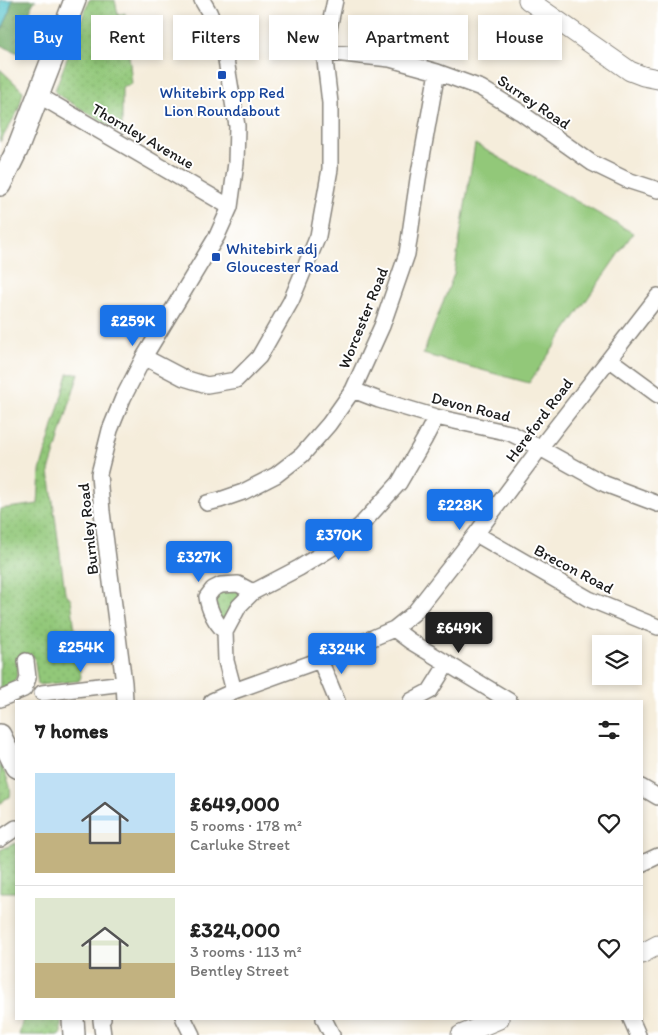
<!DOCTYPE html>
<meta charset="utf-8">
<style>
:root{--surface:#fff;--page:#f2f2f2;--text:#222;--muted:#767676;--line:#e0e0e0;--accent:#1a73e8}
body{margin:0;font-family:Itim,sans-serif;background:var(--page);color:var(--text);height:100vh;display:flex;flex-direction:column;font-size:19px;white-space:nowrap}
*{box-sizing:border-box;margin:0}
p{font-size:16px;color:var(--muted)}
.icon{flex:none;width:28px;height:28px;fill:none;stroke:currentColor;stroke-width:2;stroke-linecap:round;stroke-linejoin:round}
.map{position:relative;flex:1;overflow:hidden}
.drawer{position:absolute;left:15px;top:700px;width:628px;height:320px;display:flex;flex-direction:column;background:var(--surface);border-radius:0px;box-shadow:0 2px 8px #0003}
.drawer>*{flex:none}
.guide{position:absolute;left:15px;top:15px;width:629px;height:45px;display:flex;gap:10px}
.tools{position:absolute;left:592px;top:635px;display:grid;gap:10px}
.tools a{display:grid;place-items:center;width:50px;height:50px;border-radius:0px;background:var(--surface);box-shadow:0 2px 8px #0003;font-size:25px}
.price{position:absolute;translate:-50% -42px;padding:0 11px;border-radius:5px;background:var(--accent);color:#fff;font-size:16px;line-height:32px;filter:drop-shadow(0 1px 2px #0008)}
.price::after{content:'';position:absolute;left:50%;top:30px;width:15px;height:11px;margin-left:-8px;background:inherit;clip-path:polygon(0 0,100% 0,50% 100%)}
.price.on{background:#222;color:#fff}
ul{padding:0;list-style:none}
li{display:flex;align-items:center;gap:15px;height:125px;padding:0 20px}
li+li{border-top:1px solid var(--line)}
li span{display:grid;place-items:center;flex:none;width:140px;height:100px;border-radius:0px;color:#555}
li>.icon{margin-inline-start:auto}
span .icon{width:60px;height:60px;fill:#fffc;stroke-width:1}
li b{font-size:21px}
h2{display:flex;justify-content:space-between;align-items:center;height:60px;padding:0 20px;font-size:21px}
.pill{padding:0 18px;border-radius:0px;background:var(--surface);box-shadow:0 2px 8px #0003;font-size:18px;line-height:45px}
.pill.on{background:var(--accent);color:#fff}
.map>svg:first-child{display:block}
.grass{fill:url(#grass-dots);stroke:#57724a}
.forest{fill:url(#forest-crowns);stroke:#486442}
.park{fill:#92c879;stroke:#57724a}
.water{fill:#57c5cc;stroke:#3a7074}
.lines{fill:none;stroke-linecap:round;stroke-linejoin:round}
.minor-casing{stroke:#88847c;stroke-width:18}
.major-casing{stroke:#88847c;stroke-width:21}
.highway-casing{stroke:#88847c;stroke-width:24}
.minor{stroke:#fff;stroke-width:15}
.major{stroke:#fff;stroke-width:19}
.highway{stroke:#fff;stroke-width:21}
.transit-dot{fill:#1a4fb4;stroke:#fff;stroke-width:2}
.labels{text-anchor:middle;dominant-baseline:central;stroke-width:4;stroke-linejoin:round;paint-order:stroke}
.transit-label{font-size:16px;fill:#164399;stroke:#fff}
.street-label{font-size:16px;fill:#1c1c1c;stroke:#fff}
</style>
<div class="map">
<svg width="658" height="1035" viewBox="0 0 658 1035">
<defs>
<pattern id="grass-dots" width="8" height="8" patternUnits="userSpaceOnUse" patternTransform="scale(1.25)"><rect width="8" height="8" fill="#92c879"/><path d="M2 2h.1M6 6h.1" fill="none" stroke="#7dab68" stroke-width="1.8" stroke-linecap="round"/></pattern>
<pattern id="forest-crowns" width="20" height="18" patternUnits="userSpaceOnUse" patternTransform="scale(1.25)"><rect width="20" height="18" fill="#75ac69"/><path d="M2 6a3 3 0 1 1 6 0M12 15a3 3 0 1 1 6 0" fill="none" stroke="#5f8b56"/></pattern>
</defs>
<rect width="100%" height="100%" fill="#fff"/>
<filter id="ink" filterUnits="userSpaceOnUse"><feTurbulence type="fractalNoise" baseFrequency=".02" numOctaves="2"/><feDisplacementMap in="SourceGraphic" scale="10" xChannelSelector="R" yChannelSelector="G"/><feConvolveMatrix kernelMatrix="1 2 1 2 8 2 1 2 1" color-interpolation-filters="sRGB"/></filter>
<filter id="wash" filterUnits="userSpaceOnUse"><feTurbulence type="fractalNoise" baseFrequency=".0096" numOctaves="4" result="noise"/><feDisplacementMap in="SourceGraphic" scale="20" xChannelSelector="R" yChannelSelector="G"/><feGaussianBlur stdDeviation="1.12" result="paint"/><feColorMatrix in="noise" values="0 0 0 0 0 0 0 0 0 0 0 0 0 0 0 0 0 1.4 0 .05"/><feComposite in="paint" operator="in"/></filter>
<g filter="url(#wash)">
<rect width="100%" height="100%" fill="#f5eddb"/>
<path class="grass" d="M89,0H115L118,15L125,13L132,84L122,87V134L60,96L56,93L55,90Z
M0,69L23,91L19,109L0,142Z
M79,373L49,471L65,592L71,599L81,677L79,681L38,685L34,656L18,659C19,674 17,686 0,689V509L38,504L40,471L68,374Z
M221,585L253,592L225,632L211,591Z
M0,764C5,773 13,787 10,797L5,799L0,805Z
M16,843V892H0V850Z
M23,1019H61V1035H19Z"/>
<path class="forest" d="M12,0H36C25,10 33,27 28,40C26,44 21,49 18,53L0,45V33L8,16Z"/>
<path class="park" d="M475,144L633,233L529,383L423,354L454,274Z"/>
<path class="water" d="M0,0H12L8,16L0,33Z"/>
</g>
<g filter="url(#ink)">
<g class="lines">
<defs>
<path id="minor" d="M324,52L390,59L437,72L481,88L520,112L592,163L627,180L658,190
M38,95L230,207
M144,357L184,378L207,385L236,380L259,357L291,301L318,236L330,169V103L324,52L335,0
M609,359L658,395
M353,390L379,400L436,417L510,433L540,448L605,484L658,504
M207,503L220,500L243,492L276,475L302,455L329,424L353,390L382,326L407,254L418,179L437,72
M476,534L589,599L658,627
M394,629L410,641L509,701
M225,632C215,622 209,611 207,597L213,589L221,585L238,584L253,592
M320,660L337,701
M234,691L226,661L225,632L239,606L253,592L299,568L338,544L360,526L399,483L424,440L436,417
M42,693L124,683
M0,699L24,689L28,678L26,661
M125,701L124,683L102,512L99,474L110,430L123,398L144,357L217,236L230,207L236,163L237,126L224,48L209,12L202,0
M212,701L234,691L320,660L394,629L414,613L476,534L540,448L658,296
M411,701L430,691L447,664
M641,787L658,797
M0,839L16,828
M641,864L658,856
M103,1019L101,1020L103,1035
M184,1019L192,1035
M324,1019L332,1035
M631,1019L638,1035"/>
<path id="major" d="M528,0L630,71L643,76L658,79
M641,954L658,945
M461,1035L499,1019"/>
<path id="highway" d="M0,185L17,150L75,0
M0,735L16,767
M73,1019L74,1035"/>
</defs>
<use href="#minor" class="minor-casing"/>
<use href="#major" class="major-casing"/>
<use href="#highway" class="highway-casing"/>
<use href="#minor" class="minor"/>
<use href="#major" class="major"/>
<use href="#highway" class="highway"/>
</g>
</g>
<g class="transit-dot">
<rect x="217" y="70" width="10" height="10" rx="2.5"/>
<rect x="211" y="252" width="10" height="10" rx="2.5"/>
</g>
<g class="labels">
<g class="transit-label">
<text x="222" y="92">Whitebirk opp Red<tspan x="222" dy="18">Lion Roundabout</tspan></text>
<text x="226" y="248" text-anchor="start">Whitebirk adj<tspan x="226" dy="18">Gloucester Road</tspan></text>
</g>
<g class="street-label">
<text transform="translate(534 102) rotate(34)">Surrey Road</text>
<text transform="translate(143 136) rotate(30)">Thornley Avenue</text>
<text transform="translate(363 318) rotate(-68)">Worcester Road</text>
<text transform="translate(471 407) rotate(14)">Devon Road</text>
<text transform="translate(539 420) rotate(-53)">Hereford Road</text>
<text transform="translate(88 529) rotate(-96)">Burnley Road</text>
<text transform="translate(574 569) rotate(28)">Brecon Road</text>
</g>
</g>
</svg>
<div class="tools">
<a><svg class="icon" aria-label="layers" viewBox="0 0 24 24"><path d="M12 4l9 5-9 5-9-5zM3 14l9 5 9-5"/></svg></a>
</div>
<b class="price" style="left:133px;top:347px">£259K</b>
<b class="price" style="left:460px;top:531px">£228K</b>
<b class="price" style="left:339px;top:561px">£370K</b>
<b class="price" style="left:199px;top:583px">£327K</b>
<b class="price on" style="left:459px;top:654px">£649K</b>
<b class="price" style="left:81px;top:673px">£254K</b>
<b class="price" style="left:342px;top:675px">£324K</b>
<div class="guide">
<a class="pill on">Buy</a>
<a class="pill">Rent</a>
<a class="pill">Filters</a>
<a class="pill">New</a>
<a class="pill">Apartment</a>
<a class="pill">House</a>
</div>
<section class="drawer">
<h2>7 homes<svg class="icon" aria-label="filters" viewBox="0 0 24 24"><path d="M4 7h16M4 17h16"/><circle cx="9" cy="7" r="2"/><circle cx="15" cy="17" r="2"/></svg></h2>
<ul>
<li><span style="background:linear-gradient(#bfe0f5 60%,#c2b280 0)"><svg class="icon" aria-label="home" viewBox="0 0 24 24"><path d="M3 11l9-7 9 7M6 9v11h12V9"/></svg></span><div><b>£649,000</b><p>5 rooms · 178 m²</p><p>Carluke Street</p></div><svg class="icon" aria-label="heart" viewBox="0 0 24 24"><path d="M12 20l-8-8c-3-5 5-10 8-4 3-6 11-1 8 4z"/></svg></li>
<li><span style="background:linear-gradient(#dfe7d0 65%,#c2b280 0)"><svg class="icon" aria-label="home" viewBox="0 0 24 24"><path d="M3 11l9-7 9 7M6 9v11h12V9"/></svg></span><div><b>£324,000</b><p>3 rooms · 113 m²</p><p>Bentley Street</p></div><svg class="icon" aria-label="heart" viewBox="0 0 24 24"><path d="M12 20l-8-8c-3-5 5-10 8-4 3-6 11-1 8 4z"/></svg></li>
</ul>
</section>
</div>
